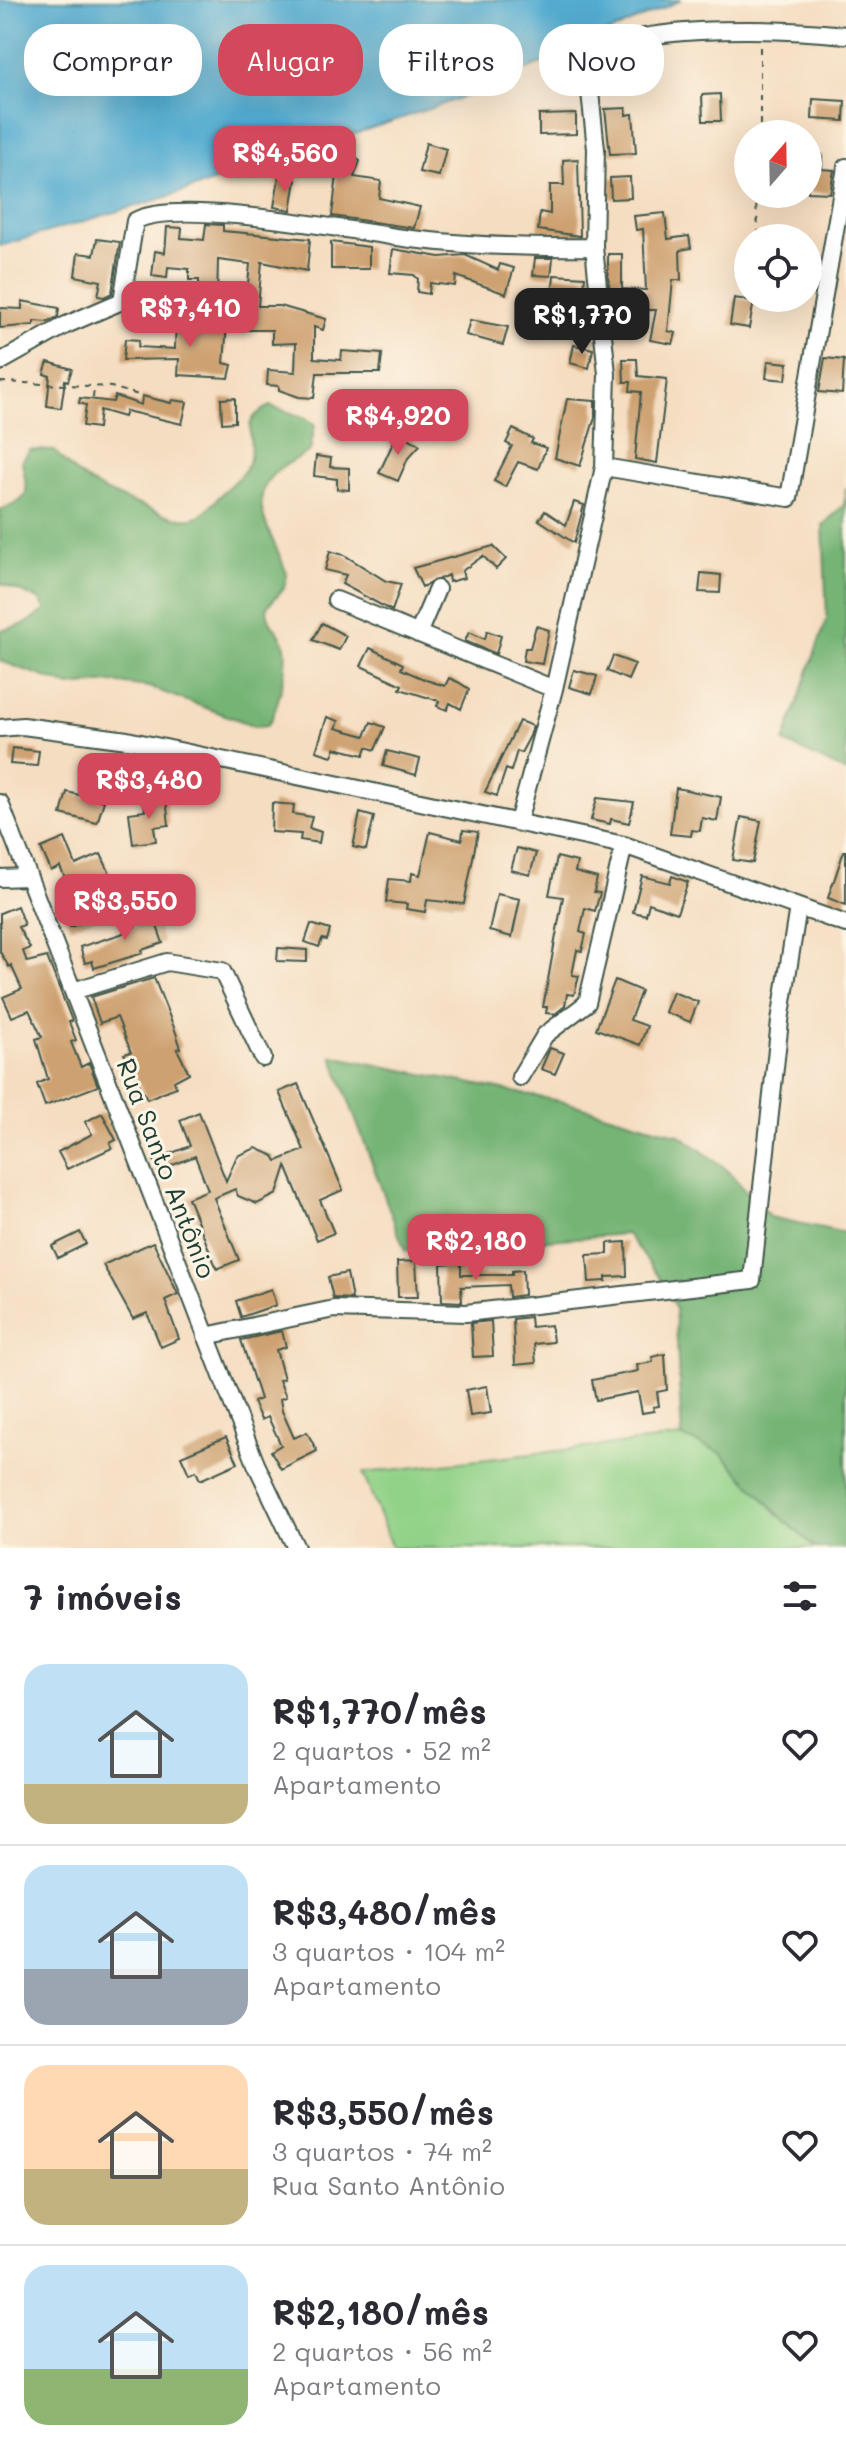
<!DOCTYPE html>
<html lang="pt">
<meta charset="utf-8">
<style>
:root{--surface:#fff;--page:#f7f7f7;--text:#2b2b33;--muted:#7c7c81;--line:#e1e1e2;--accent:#d1495b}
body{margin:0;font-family:Mali,sans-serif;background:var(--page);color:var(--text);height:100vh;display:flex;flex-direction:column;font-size:30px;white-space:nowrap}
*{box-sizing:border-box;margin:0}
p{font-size:26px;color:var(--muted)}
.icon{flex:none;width:44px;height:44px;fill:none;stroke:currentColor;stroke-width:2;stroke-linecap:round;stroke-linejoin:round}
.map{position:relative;height:1548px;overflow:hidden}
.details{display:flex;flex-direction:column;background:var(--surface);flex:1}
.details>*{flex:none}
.guide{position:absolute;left:24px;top:24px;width:798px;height:72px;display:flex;gap:16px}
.needle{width:52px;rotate:20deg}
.buttons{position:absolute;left:734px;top:120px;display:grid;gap:16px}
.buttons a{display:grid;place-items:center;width:88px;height:88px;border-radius:50%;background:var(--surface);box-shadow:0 8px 32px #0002;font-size:40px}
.price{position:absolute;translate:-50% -68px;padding:0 18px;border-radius:16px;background:var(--accent);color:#fff;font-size:26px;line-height:52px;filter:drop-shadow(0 2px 4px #0008)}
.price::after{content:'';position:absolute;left:50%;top:48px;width:24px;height:18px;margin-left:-12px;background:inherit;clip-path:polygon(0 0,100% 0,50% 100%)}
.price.on{background:#222;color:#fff}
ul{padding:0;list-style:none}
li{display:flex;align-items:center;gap:24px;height:200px;padding:0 24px}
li+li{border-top:2px solid var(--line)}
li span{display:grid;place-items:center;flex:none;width:224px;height:160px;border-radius:24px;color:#555}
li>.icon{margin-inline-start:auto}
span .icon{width:96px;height:96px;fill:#fffc;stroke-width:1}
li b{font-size:34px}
h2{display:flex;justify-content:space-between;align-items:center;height:96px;padding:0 24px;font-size:34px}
.tag{padding:0 28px;border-radius:32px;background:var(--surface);box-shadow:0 8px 32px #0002;font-size:28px;line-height:72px}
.tag.on{background:var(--accent);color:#fff}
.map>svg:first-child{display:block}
.green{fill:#92d288;stroke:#58885e;stroke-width:2}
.forest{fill:#75b474;stroke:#4a7854;stroke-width:2}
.water{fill:#53acd0;stroke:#397482;stroke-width:2}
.building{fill:#cea171}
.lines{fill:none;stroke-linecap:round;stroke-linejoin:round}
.minor-casing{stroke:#3f5549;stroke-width:20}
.path{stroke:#3f5549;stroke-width:2;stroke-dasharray:6 6;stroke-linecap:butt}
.minor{stroke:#fff;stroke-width:16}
.labels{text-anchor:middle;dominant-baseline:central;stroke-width:6;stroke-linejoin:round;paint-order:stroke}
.street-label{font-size:26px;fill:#1f3d34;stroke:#fcf5e5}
</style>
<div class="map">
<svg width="846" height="1548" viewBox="0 0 846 1548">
<rect width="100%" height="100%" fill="#fcf5e5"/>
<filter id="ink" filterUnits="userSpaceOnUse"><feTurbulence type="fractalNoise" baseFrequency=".0125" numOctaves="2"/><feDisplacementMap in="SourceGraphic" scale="16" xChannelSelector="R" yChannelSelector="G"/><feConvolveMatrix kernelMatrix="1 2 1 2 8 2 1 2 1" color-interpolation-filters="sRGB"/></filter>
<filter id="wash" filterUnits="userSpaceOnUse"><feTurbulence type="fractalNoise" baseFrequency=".006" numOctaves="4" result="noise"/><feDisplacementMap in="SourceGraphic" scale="32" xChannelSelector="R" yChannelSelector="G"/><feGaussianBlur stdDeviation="1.8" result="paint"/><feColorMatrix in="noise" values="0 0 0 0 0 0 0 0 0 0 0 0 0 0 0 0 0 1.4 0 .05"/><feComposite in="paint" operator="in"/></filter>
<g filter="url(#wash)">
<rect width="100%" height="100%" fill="#f5ddc1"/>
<path class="green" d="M682,1437L720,1452L782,1518L816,1548H392L363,1473Z"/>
<path class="forest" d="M270,406L306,418L315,425L310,451C300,458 287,463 277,471C240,501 280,544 287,576L284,588L267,607C267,623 276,627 283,640C291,657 278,709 268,725L255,726L149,687L110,682L70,686L0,661V631L25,624L46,610L39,599L0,583V510C37,497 25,490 22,460L30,450L55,451C77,479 103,492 137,504C153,510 186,526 202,514C212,507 219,495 228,487C237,479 248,470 250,458C254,433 239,421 270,406Z
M846,487V772L784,742L827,618L823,525L844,505Z
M332,1056L565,1102L680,1135L725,1168L770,1217L846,1233V1548H816L782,1518L720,1452L682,1437L675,1307L660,1278L627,1234L405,1251Z"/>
<path class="water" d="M0,0H681L473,94L170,196L0,246Z"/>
<g id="blocks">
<path class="building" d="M720,94L721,121H703L702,95Z
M813,99L845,101L844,121L812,119Z
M626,108V115L633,114L636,153L610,154L605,109Z
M576,114V134L539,135V115Z
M426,143L446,149L439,176L419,172Z
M351,154L360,161L354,177L381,181L379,198L420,207L414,228L332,216L337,175L343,176L342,160Z
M808,155H822V169L834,170L830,193L808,192Z
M578,159L580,236L538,230L540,212L550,214V185H564L563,160Z
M279,177L296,180L291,210L274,207Z
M630,177L631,198L611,199L610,178Z
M665,213L668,239L689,236L691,248L680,250L681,280H673L668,331L676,333L673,344L650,340L656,310H612L608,276V254H622V289L646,290L643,229L636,230L634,216Z
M206,224L223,225V231L310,239L307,271L262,262L258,306H280L326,319L323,330L314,327V358L341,360L342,351L382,354L380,373H317L314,398L299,397L279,390V386L267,385L268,370L295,372L296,343L272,344V330H243L250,264L218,260L217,300L199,299V280H189V269L168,267L167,278L152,276L155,251L165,253L167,227L182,228L181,238L204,240Z
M97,239L120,242L112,293L104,297L98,296L101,281L75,276L78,253L94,255Z
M331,242L369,247V269H331Z
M393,249L440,257L465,255L498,270L500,264L514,268L506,294L456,276L455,286L430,283L429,294L417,292L418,279L414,275L390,273Z
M535,258H553L551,276L533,275Z
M554,275L585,277L583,300L552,298Z
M140,289H156L155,307L169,308L168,322L137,320Z
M734,298L754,301L749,328L730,325Z
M22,301L59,308L58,317L48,322L34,321V325L0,328V308L22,309Z
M176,314L192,315V322L227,324L224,363L232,365L229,378L178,375L179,359L123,360L125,339L139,340L138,347L175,349Z
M470,320L508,327L503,345L466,335Z
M574,345L593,349L589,368L570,363Z
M825,358L844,360L842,394L819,392Z
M623,359H637L638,376L667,379L657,463L635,459L641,392L630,391L631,382H624Z
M768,361L788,363L786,380L766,378Z
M48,362L72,369L68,381L65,380L61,408L47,406L50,376L44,374Z
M115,396L141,405L142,396L171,403L172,400L187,402L182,424L126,411L124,417L100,410L98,428L83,426L86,405L79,403L80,398L113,402Z
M235,398V422L222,423L221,399Z
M567,399L595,401V417L580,466L555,458Z
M513,429L533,439L531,443L546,448L538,469L518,462L505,487L494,481L512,446L506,443Z
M398,432L420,445L408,458L398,481L379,473Z
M316,456L331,458L330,467L349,468V490L337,489V479L314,476Z
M574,502L584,505L574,543L539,520L545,511L566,525Z
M493,546L506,559L496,569L483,556L462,571L464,578L449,582L448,575L422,587L413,568Z
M330,551L344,555L386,581L401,584L392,611L342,584L346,575L325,570Z
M701,573L721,575L720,593L699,592Z
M322,623L346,636L339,650L313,640Z
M536,626L549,630L542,664L523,661L525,648H530Z
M487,631L501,636L496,654L465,641L469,632L485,639Z
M370,648L403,664L401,669L426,680L445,686L449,678L458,682L469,689L461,709L450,703L447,710L437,706L439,701L400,689L402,685L361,666Z
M613,656L635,664L628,680L607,671Z
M574,670L597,676L592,694L569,687Z
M327,717L339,721L336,728L365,736L371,722L385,727L375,750L367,747L364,755L335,748L332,756L316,751Z
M519,721L533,726L530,736L521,753L517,751L511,771L506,769L497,796L485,792Z
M12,748L39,751L37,766L10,764Z
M387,751L420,759L416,775L383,766Z
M676,788L721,797L717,821L702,818L700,831L692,830L691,836L670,834Z
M67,792L104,801L97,823L61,814Z
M166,798L169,825L154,827L156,841L133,844L129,813L145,811L144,801Z
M597,798L634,802L629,823L611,819L610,824L591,820Z
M272,803L294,805L293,814L312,817L309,828L321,832L319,843L300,840L301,834L271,832Z
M360,813L374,817L366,850L353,847Z
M741,817L761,821L753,863L733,860Z
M463,830L478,832L464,904L427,900L425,912L406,909L407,904L386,902L389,879L411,881L412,873L420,875L430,832L462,840Z
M65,838L76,865L101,854L110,874L95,881L107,909L101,912L103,916L70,927L58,899L72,893L60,867L51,871L41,848Z
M517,848L536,853L530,875L511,870Z
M844,851H846V905L828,898Z
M557,857L577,862L575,872L597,878L594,892L600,893L595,911L585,908L580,932L586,934L582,951L577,950L572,975L579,976L574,995L567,994L565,1006L555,1014L546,1013L547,1007H543L563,897L549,895Z
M642,876L670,883L672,876L688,882L677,913L649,903L646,915L633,912Z
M497,894L520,899L512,937L489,931Z
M17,906L24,925L18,927L30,948L23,951L27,962L47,957L72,1021L69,1022L76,1040L71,1042L81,1067L89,1063L98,1086L45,1106L37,1084L48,1079L36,1039L42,1037L29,1010L12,1017L3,997L22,989L11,965L9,967L0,952V913Z
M151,909L163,943L142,950L143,953L94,968L92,961L85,963L80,947L121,934L136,926L132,916Z
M311,924L330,930L327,940L322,939L319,947L305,942Z
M278,948L307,950V962L277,961Z
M154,978L175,1030L181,1048L177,1049L189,1073L174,1081L176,1087L147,1099L124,1054L131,1052L117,1017L100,1023L91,997Z
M615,980L641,991L630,1020L647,1026L640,1045L596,1029Z
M673,992L698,1002L690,1022L665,1012Z
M550,1048L564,1053L555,1074L541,1069Z
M298,1084L343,1190L320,1200L334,1233L317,1240L286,1166L277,1194L257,1204L238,1196L235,1189L214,1198L239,1260L217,1269L188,1198L208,1190L195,1156L158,1171L154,1160L190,1146L180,1120L199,1112L226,1181L237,1156L256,1148L274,1156L277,1161L304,1150L279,1092Z
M102,1113L116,1140L110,1143L112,1148L67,1169L58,1152L92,1134L85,1122Z
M80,1232L86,1244L58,1258L52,1246Z
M153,1242L178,1294L165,1300L179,1339L161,1347L147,1313L133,1319L103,1265Z
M626,1242L627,1276L606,1277V1281L589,1282L587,1255L608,1254V1243Z
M416,1261L418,1297H398L397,1262Z
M461,1263V1275H512V1271L523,1270L524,1295L509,1297L508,1285L461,1287L462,1302L442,1301L441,1264Z
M347,1273L352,1299L333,1298L328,1277Z
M271,1289L276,1305L241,1317L236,1301Z
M530,1317L531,1327L551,1325L553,1342L534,1344L536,1363L515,1365L513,1319Z
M491,1321L493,1356L473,1357L471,1323Z
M282,1331L286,1347L276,1350L284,1379L279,1380L286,1397L280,1399L282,1411L294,1438L307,1432L317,1451L281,1469L271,1451L281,1445L268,1417L261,1420L253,1402L260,1399L241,1340Z
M665,1354L667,1390L657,1392L659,1406L653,1407L654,1411L642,1413L638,1392L596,1400L592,1380L638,1371L637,1365L653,1362L652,1357Z
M487,1386L491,1413L470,1416L466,1390Z
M226,1437L238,1463L200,1480L196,1471L189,1474L181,1456Z"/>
</g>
</g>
<g filter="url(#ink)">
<use href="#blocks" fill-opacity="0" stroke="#3f5549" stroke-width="2"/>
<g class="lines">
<defs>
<path id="minor" d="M0,362L66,325L122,301L135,221C175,197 358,232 411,239C472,246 533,248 594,247
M604,467L789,498L846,167
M336,600L554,689
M418,634L437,589
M0,728L23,726L127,740L624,845L846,924
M0,803L256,1464L296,1548
M518,822L554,689L604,467L607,374L594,247L596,149L590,92L593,68L601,51C649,23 789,29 846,35
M0,878L28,877
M73,991L167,962L222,971L263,1058
M520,1077L545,1035L587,1003L624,845
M206,1336L334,1309L466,1313L752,1280L780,1021L798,907"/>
</defs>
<use href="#minor" class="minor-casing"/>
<path class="path" d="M760,47V134
M755,194L759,238
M0,382L111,387L142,396
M93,398L94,387"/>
<use href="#minor" class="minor"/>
</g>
</g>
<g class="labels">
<g class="street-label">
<text transform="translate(167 1168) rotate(69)">Rua Santo Antônio</text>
</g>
</g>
</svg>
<div class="buttons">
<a><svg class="needle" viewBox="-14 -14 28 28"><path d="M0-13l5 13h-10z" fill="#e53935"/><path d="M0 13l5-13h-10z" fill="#7c7c81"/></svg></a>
<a><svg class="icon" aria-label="locate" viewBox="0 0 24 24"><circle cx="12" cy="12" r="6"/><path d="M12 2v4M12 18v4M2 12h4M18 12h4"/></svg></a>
</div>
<b class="price" style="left:285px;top:194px">R$4,560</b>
<b class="price" style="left:190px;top:349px">R$7,410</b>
<b class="price on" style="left:582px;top:356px">R$1,770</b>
<b class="price" style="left:398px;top:457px">R$4,920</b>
<b class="price" style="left:149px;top:821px">R$3,480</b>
<b class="price" style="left:125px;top:942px">R$3,550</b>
<b class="price" style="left:476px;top:1282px">R$2,180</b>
<div class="guide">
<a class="tag">Comprar</a>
<a class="tag on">Alugar</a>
<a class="tag">Filtros</a>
<a class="tag">Novo</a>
</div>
</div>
<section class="details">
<h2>7 imóveis<svg class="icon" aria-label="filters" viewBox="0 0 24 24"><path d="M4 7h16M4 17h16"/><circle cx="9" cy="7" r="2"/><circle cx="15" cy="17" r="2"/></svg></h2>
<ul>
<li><span style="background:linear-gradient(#bfe0f5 75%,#c2b280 0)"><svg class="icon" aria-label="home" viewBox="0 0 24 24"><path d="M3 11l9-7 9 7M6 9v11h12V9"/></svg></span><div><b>R$1,770/mês</b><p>2 quartos · 52 m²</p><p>Apartamento</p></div><svg class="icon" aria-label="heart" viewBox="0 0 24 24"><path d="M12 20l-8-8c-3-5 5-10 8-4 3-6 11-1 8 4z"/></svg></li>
<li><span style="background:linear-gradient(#bfe0f5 65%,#9aa5b1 0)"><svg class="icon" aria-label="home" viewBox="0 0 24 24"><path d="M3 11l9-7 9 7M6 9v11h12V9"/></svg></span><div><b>R$3,480/mês</b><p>3 quartos · 104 m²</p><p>Apartamento</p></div><svg class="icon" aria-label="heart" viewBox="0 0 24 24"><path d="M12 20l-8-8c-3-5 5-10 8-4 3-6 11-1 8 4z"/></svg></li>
<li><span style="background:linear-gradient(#ffd9b3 65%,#c2b280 0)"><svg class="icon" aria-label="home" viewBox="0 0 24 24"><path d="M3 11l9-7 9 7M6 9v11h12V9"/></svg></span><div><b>R$3,550/mês</b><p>3 quartos · 74 m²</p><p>Rua Santo Antônio</p></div><svg class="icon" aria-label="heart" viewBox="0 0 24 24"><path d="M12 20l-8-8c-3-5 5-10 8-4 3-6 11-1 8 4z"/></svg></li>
<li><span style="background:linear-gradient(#bfe0f5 65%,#8fb573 0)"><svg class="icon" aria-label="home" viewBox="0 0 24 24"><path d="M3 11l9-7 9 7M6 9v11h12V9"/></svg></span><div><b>R$2,180/mês</b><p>2 quartos · 56 m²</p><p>Apartamento</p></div><svg class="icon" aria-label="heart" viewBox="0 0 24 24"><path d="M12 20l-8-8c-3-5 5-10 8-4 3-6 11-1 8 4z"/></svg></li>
</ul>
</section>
